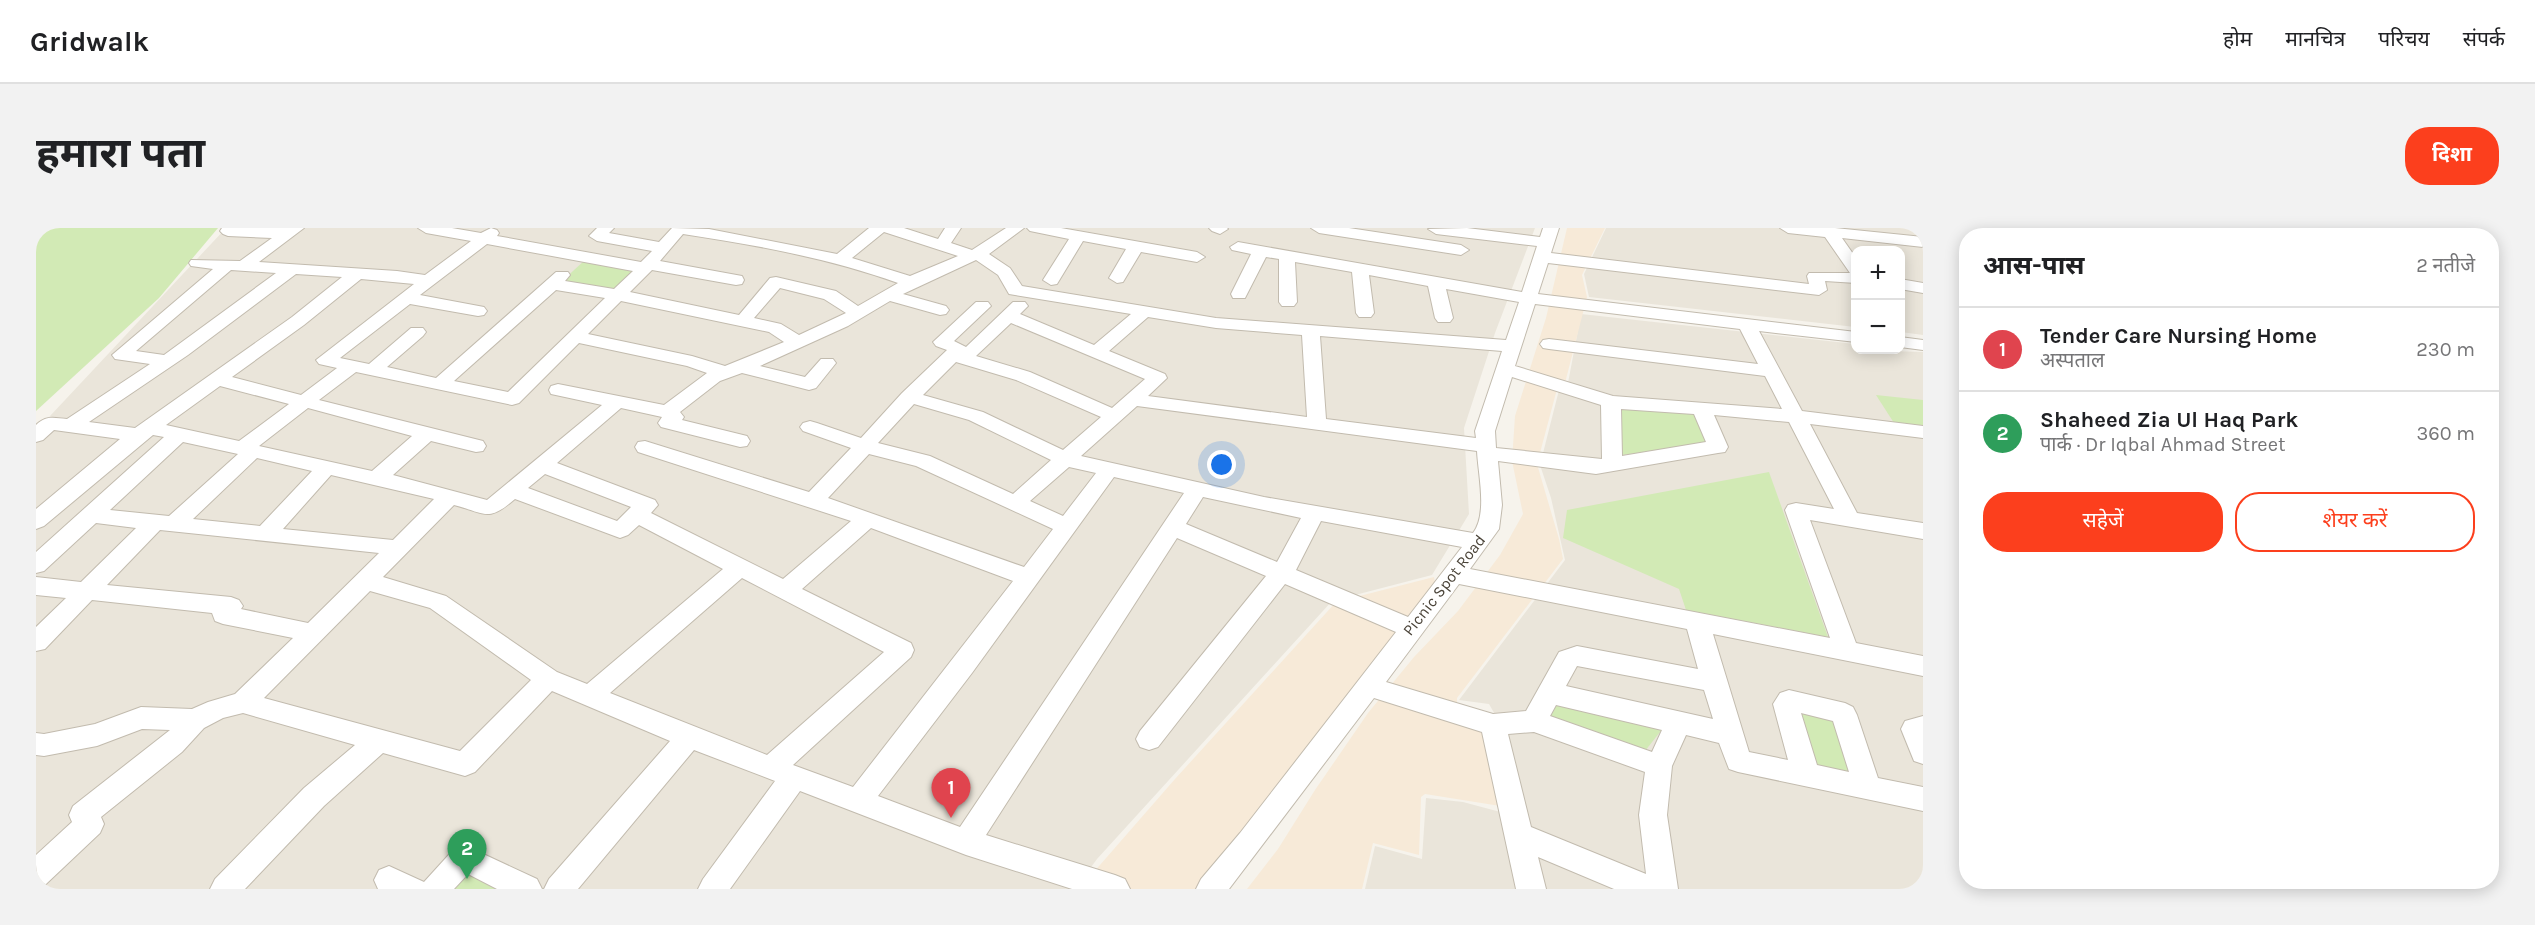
<!DOCTYPE html>
<html lang="hi">
<head>
<meta charset="utf-8">
<style>
	:root { --surface:#fff; --page:#f2f2f2; --text:#202124; --muted:#757577; --line:#e0e0e0; --accent:#fc3f1d }
	body { margin:0; font-family:Karla,"Noto Sans Devanagari",sans-serif; background:var(--page); color:var(--text) }
	.controls { position:absolute; right:18px; top:18px; display:grid; overflow:hidden; border-radius:12px; box-shadow:0 3px 15px #0003 }
	.controls button { width:54px; height:54px; display:grid; place-items:center; padding:0; border:0; border-bottom:2px solid var(--line); background:var(--surface); color:var(--text); font:30px sans-serif }
	.you { position:absolute; left:1186px; top:237px; width:21px; height:21px; margin:-15px; border:4px solid #fff; border-radius:50%; background:#1a73e8; box-shadow:0 0 0 9px #1a73e833 }
	.badge { display:grid; place-items:center; width:39px; height:39px; border-radius:50%; background:var(--accent); color:#fff; font-size:20px; font-weight:700 }
	.pin { position:absolute; translate:-50% -50px; filter:drop-shadow(0 2px 3px #0008) }
	.pin::after { content:''; position:absolute; top:32px; width:21px; height:18px; background:inherit; clip-path:polygon(0 0,100% 0,50% 100%) }
	.list { margin:0; padding:0; list-style:none }
	h2 { display:flex; justify-content:space-between; align-items:center; height:78px; margin:0; padding:0 24px; font-size:26px }
	h2 small { font-size:20px; font-weight:400; color:var(--muted) }
	.list li { display:grid; grid-template-columns:39px 1fr auto; gap:18px; align-items:center; box-sizing:border-box; height:84px; padding:0 24px; border-top:2px solid var(--line) }
	.list b { display:block; font-size:22px; white-space:nowrap }
	.list p { margin:0; font-size:20px; white-space:nowrap; color:var(--muted) }
	.list em { font-size:20px; font-style:normal; color:var(--muted) }
	.actions { display:flex; gap:12px; padding:18px 24px }
	.actions a { flex:1; padding:14px 0; border:2px solid var(--accent); border-radius:24px; text-align:center; font-size:21px; color:var(--accent) }
	.actions .main { background:var(--accent); color:#fff }
	.map { position:relative; flex:none; width:1887px; height:661px; overflow:hidden; border-radius:24px }
	header { display:flex; align-items:center; gap:36px; box-sizing:border-box; height:84px; padding:0 30px; background:var(--surface); border-bottom:2px solid var(--line) }
	header strong { font-size:28px }
	nav { display:flex; gap:33px; margin-inline-start:auto; font-size:21px }
	.intro { display:flex; align-items:center; justify-content:space-between; box-sizing:border-box; height:144px; padding:0 36px }
	h1 { margin:0; font-size:42px }
	.button { padding:15px 27px; border-radius:24px; background:var(--accent); color:#fff; font-size:21px; font-weight:700 }
	main { display:flex; gap:36px; padding:0 36px }
	aside { flex:1; background:var(--surface); border-radius:24px; box-shadow:0 3px 15px #0003 }
	.map>svg:first-child { display:block }
	.residential { fill:#eae5da }
	.commercial { fill:#f7ead8 }
	.green { fill:#d2eab5 }
	.lines { fill:none; stroke-linecap:round; stroke-linejoin:round }
	.minor-casing { stroke:#c2bbae; stroke-width:2 }
	.minor { fill:#fff; fill-rule:evenodd }
	.labels { text-anchor:middle; dominant-baseline:central; stroke-width:5; stroke-linejoin:round; paint-order:stroke }
	.street-label { font-size:16px; fill:#4b4439; stroke:#fff }
</style>
</head>
<body>
<header>
<strong>Gridwalk</strong>
<nav><a>होम</a><a>मानचित्र</a><a>परिचय</a><a>संपर्क</a></nav>
</header>
<div class="intro"><h1>हमारा पता</h1><a class="button">दिशा</a></div>
<main>
<div class="map">
<svg width="1887" height="661" viewBox="0 0 1887 661">
	<rect width="100%" height="100%" fill="#f6f3ec"/>
	<!-- residential -->
	<g class="residential">
		<polygon points="190,0 1499,0 1459,105 1428,200 1433,286 1396,347 1296,373 1061,631 1039,661 0,661 0,203"/>
		<polygon points="1570,0 1887,0 1887,107 1865,104 1864,22 1820,22 1819,99 1553,69 1548,46"/>
		<polygon points="1545,86 1819,116 1820,122 1887,124 1887,661 1507,661 1469,504 1453,476 1423,472 1529,332 1515,270 1504,237 1523,162 1532,155"/>
		<polygon points="1390,570 1427,574 1468,585 1483,661 1329,661 1339,618 1386,631"/>
	</g>
	<!-- commercial -->
	<g class="commercial">
		<polygon points="1531,0 1569,0 1546,47 1551,69 1529,155 1521,161 1501,236 1523,311 1527,331 1421,470 1421,475 1458,492 1483,581 1389,566 1385,569 1383,627 1337,615 1326,661 1211,661 1242,621 1279,562 1332,485 1378,429 1422,383 1464,327 1487,286 1476,233 1479,188 1510,90"/>
		<polygon points="1398,349 1400,359 1169,661 1043,661 1139,551 1300,374"/>
	</g>
	<!-- green -->
	<g class="green">
		<polygon points="0,0 182,0 123,70 0,183"/>
		<polygon points="549,32 601,41 579,63 525,54"/>
		<polygon points="1840,167 1887,172 1887,199 1858,195"/>
		<polygon points="1585,180 1658,184 1672,215 1586,227"/>
		<polygon points="1733,244 1792,409 1650,382 1643,361 1527,310 1531,282"/>
		<polygon points="1520,471 1628,499 1605,528 1510,492"/>
		<polygon points="1758,480 1796,488 1817,549 1777,540"/>
		<polygon points="425,642 467,661 408,661"/>
	</g>
	<g class="lines">
		<!-- minor casing -->
		<g class="minor-casing">
			<g id="minor">
				<path d="M186,0h82l-45,34 138,9 28,4 46,-34 -45,-8 -8,-5h34l29,5 10,-5 6,2 2,3 -2,3 144,26 11,-11 -55,-10 -8,-5 8,-8h17l-5,5 50,9 13,-14 37,1 128,25 32,-26h35l34,11 7,-11h16l-10,15 21,7 34,-22h18l-35,26 21,14 12,18 194,32 290,22 13,-38 -73,-13 7,29 -3,4h-12l-3,-4 -7,-32 -59,-11 5,38 -3,4h-12l-3,-4 -4,-41 -57,-10 2,40 -3,4h-12l-3,-4v-43l-13,-2 -21,41h-12l-2,-4 20,-40 -19,-4 -2,-3 8,-5 284,50 15,-46 -101,-12 -8,-5 39,-1 73,9 3,-9h16l-8,25 258,31 -2,-8 2,-3h41l-25,-36 -37,-4 -8,-5h55l88,9v10l-81,-9 14,20v25l-31,-2 2,9 -8,5 -271,-32 -10,31 318,38v10l-97,-11 43,80 121,15v12l-113,-14 47,89 66,10v16l-113,-19 46,123 67,13v20l-210,-42 36,118 39,8 -15,-56 7,-11 9,-3 56,13 8,4 4,8 21,63 45,9v24l-185,-39 -9,-3 -10,-26 -33,-8 -14,31 -5,49 11,74h-64l-76,-32 8,32h-30l-34,-157 -108,-34 -145,191h-33l5,-10 39,-46 156,-201 -111,-48 -127,163 -9,3 -9,-3 -4,-8 4,-8 126,-155 -89,-38 -191,297 129,40 10,4 5,10h-58l-106,-34 -166,-64 -70,98h-32l5,-10 72,-98 -81,-31 -116,139h-34l5,-10 121,-138 -118,-50 -77,81 -10,4 -82,-23 -59,53 -79,83h-35l5,-10 89,-91 51,-43 -112,-32 -20,5 -19,10 -22,24 -81,65 3,7 -4,9 -54,51 -10,4v-33l36,-33 -3,-7 4,-9 97,-76 -28,-1 -45,17 -53,10 -8,-1v-22l8,1 51,-10 46,-17 51,2 16,-7 27,-8 58,-56 -70,-14 -8,-3 -3,-8 -120,-13 -47,49 -9,2v-24l30,-29 -30,-3v-18l45,5 55,-54 -40,-5 -52,48 -8,2v-21l128,-115 -11,-2 -109,91 -8,3v-20l84,-70 -66,-9 -11,10 -7,2v-17c10,-10 18,-7 31,-6l83,-55 -35,-5 -3,-4 101,-86 -22,-3 -2,-3 2,-3 49,1 32,-23 -44,-2 -5,-2 -3,-3zM848,4l74,24 -48,20 -58,-18zM647,6c73,11 145,24 215,49l-40,23 -22,-15 -60,-14 -6,1 -31,37 -109,-23 22,-22 84,15 6,-1 2,-4 -2,-4 -82,-15zM451,16l146,27 -19,18 -49,-8 5,-6 -2,-3h-12l-120,106 -49,-11 36,-31 3,-4 -3,-4h-12l-42,36 -29,-6 70,-54 68,12 6,-1 3,-4 -3,-4 -64,-12zM940,32l22,15 11,19 122,20 -37,31 -74,-31 8,-8 -3,-4h-12l-47,45 -12,-6 37,-35 -3,-4h-12l-43,40 3,4 11,4 -45,43 -41,45 -44,-15 -7,-2 -7,2 -3,4 3,4 48,17 -42,44 -164,-51 -7,1 -3,5 3,5 213,69 -68,58 -132,-66 7,-8 -3,-5 -98,-37 64,-55 41,9 -4,6 3,4 79,20 7,-1 3,-5 -3,-5 -65,-16 2,-3 -4,-5 40,-31 22,-8 67,17 7,-2 20,-25 -3,-4h-12l-16,18 -45,-11 88,-40 42,-25 50,14 6,-1 3,-4 -3,-4 -43,-12zM195,42l45,3 -112,82 -28,-4zM260,46l46,3 -50,40 -157,111 -46,-6 99,-67zM325,51l53,5 -98,76 3,4 18,4 -36,27 -69,-18 72,-52zM744,60l44,11 22,14 -47,22 -18,-11 -27,-6zM520,62l49,8 -97,94 -54,-11zM585,73l148,31 15,10 -59,24 -33,-10 -104,-22zM1499,76l205,25 18,35 -209,-25 -6,1 -3,4 3,4 6,1 216,27 17,33 -169,-13 -98,-30zM1112,89l68,11 86,7 5,82 -159,-21 19,-18 -2,-4 -56,-23zM975,95l134,56 -33,29 -82,-36 -54,-16zM1284,108l182,15 -27,80 1,7 -150,-19zM543,115l108,23 20,7 -43,32 -106,-21 -7,2 -2,4 2,4 51,11 -115,95 -94,-25 38,-34 45,11 7,-1 3,-5 -3,-5 -164,-41 37,-28 156,33 7,-2zM920,134l60,18 85,37 -38,33 -80,-38 -60,-17zM1476,149l89,28 1,54 -106,-11 -1,-17zM184,158l69,18 -50,37 -73,-16zM878,176l55,16 82,40 -38,34 -83,-38 -52,-13zM1101,178l340,45c1,23 11,63 -4,82l-209,-36 -183,-41zM272,180l104,28 -40,35 -113,-25zM1585,181l73,5 12,28 -84,14zM1678,187l75,7 45,87 -38,-6 -8,2 -3,5 45,128 -360,-69 29,-40 3,-24 -4,-44 98,13 122,-21 7,-1 3,-5zM147,214l55,12 -69,62 -59,-6zM833,226l47,12 137,63 -29,38 -196,-69zM221,230l55,13 -52,55 -67,-7zM1033,239l27,6 -33,43 -33,-15zM509,246l86,33 -14,14 -89,-33zM295,247l103,24 -41,41 -110,-11zM1078,249l70,16 -224,334 -82,-31 94,-123zM1167,269l98,21 -24,44 -91,-38zM479,271l105,39 8,-3 11,-10 84,44 -136,115 -30,-12 -111,-76 -63,-19 71,-72c33,9 34,17 61,-6zM1285,293l141,26 -54,70 -112,-47zM835,300l142,53 -160,206 -60,-22 118,-108 3,-7 -3,-7 -109,-54zM124,302l219,23 -71,70 -67,-14 2,-3 -4,-6 -8,-3 -124,-12zM706,350l142,74 -117,103 -157,-62zM1423,356l228,45 11,40 -121,-23 -18,6 -33,59 -33,3 -107,-32zM334,363l60,17 101,72 -71,71 -196,-53zM1541,438l127,24 9,29 -147,-33zM1520,477l106,25 -10,22 -102,-36zM1765,485l32,8 16,51 -32,-7zM1498,504l111,40 -6,43 7,59 -115,-47 -23,-93z"/>
				<polygon points="991,0 1025,0 1161,24 1169,29 1161,34 1105,24 1087,54 1081,55 1073,50 1090,21 1047,13 1021,56 1015,57 1007,52 1033,11 994,3"/>
				<polygon points="1173,0 1191,0 1192,1 1184,6 1176,3"/>
				<polygon points="1275,0 1313,0 1425,17 1433,22 1425,27 1283,5"/>
				<polygon points="1864,51 1887,55 1887,65 1864,61"/>
				<polygon points="1864,109 1887,112 1887,122 1864,119"/>
				<polygon points="1887,488 1887,536 1878,533 1865,501 1869,493"/>
				<polygon points="428,617 501,651 506,661 461,661 432,646 418,661 342,661 338,652 343,642 353,638 388,654 418,621"/>
			</g>
		</g>
		<!-- minor -->
		<use href="#minor" class="minor"/>
	</g>
	<g class="labels">
		<!-- street labels -->
		<g class="street-label">
			<text transform="translate(1408 357) rotate(-52)">Picnic Spot Road</text>
		</g>
	</g>
</svg>
<div class="controls">
<button>+</button>
<button>−</button>
</div>
<div class="you"></div>
<div class="pin badge" style="left:915px;top:590px;background:#e0444e">1</div>
<div class="pin badge" style="left:431px;top:651px;background:#2e9e5b">2</div>
</div>
<aside>
<h2>आस-पास<small>2 नतीजे</small></h2>
<ul class="list">
<li><span class="badge" style="background:#e0444e">1</span><div><b>Tender Care Nursing Home</b><p>अस्पताल</p></div><em>230 m</em></li>
<li><span class="badge" style="background:#2e9e5b">2</span><div><b>Shaheed Zia Ul Haq Park</b><p>पार्क · Dr Iqbal Ahmad Street</p></div><em>360 m</em></li>
</ul>
<div class="actions"><a class="main">सहेजें</a><a>शेयर करें</a></div>
</aside>
</main>
</body>
</html>
